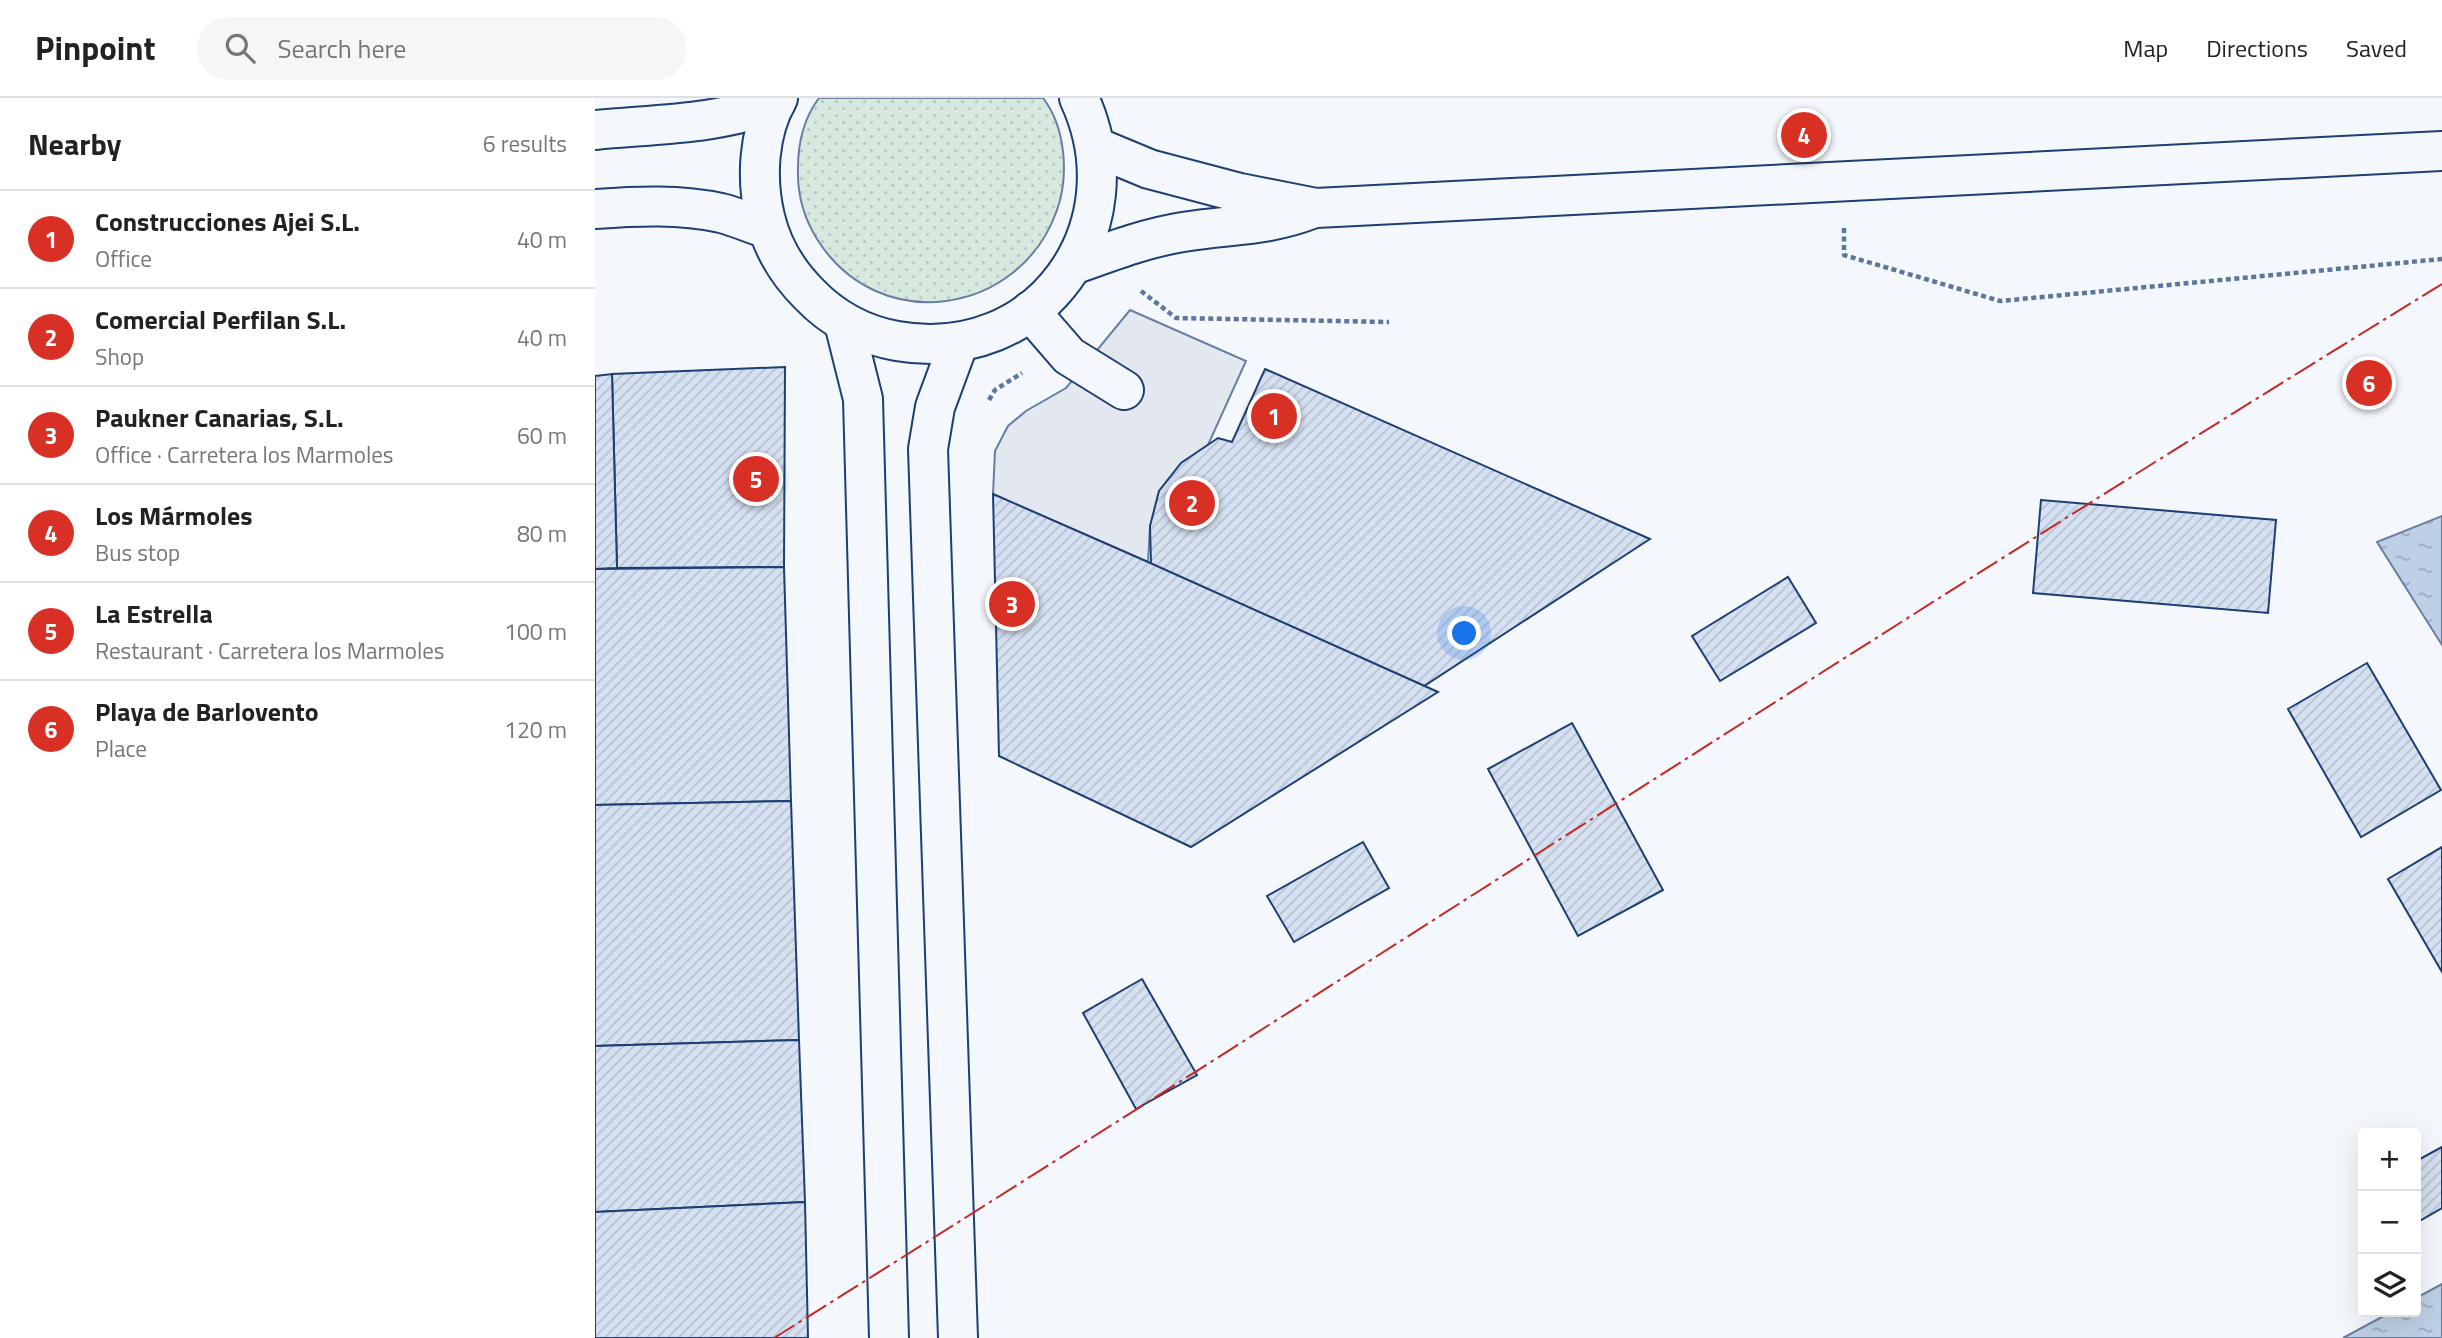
<!DOCTYPE html>
<html lang="en">
<head>
<meta charset="utf-8">
<style>
	:root { --surface:#fff; --page:#f6f6f6; --text:#222; --muted:#767676; --line:#e0e0e0; --accent:#d93025 }
	body { margin:0; font-family:"Titillium Web",sans-serif; background:var(--page); color:var(--text) }
	.controls { position:absolute; right:21px; bottom:21px; display:grid; overflow:hidden; border-radius:7px; box-shadow:0 7px 28px #0002 }
	.controls button { width:63px; height:63px; display:grid; place-items:center; padding:0; border:0; border-bottom:2px solid var(--line); background:var(--surface); color:var(--text); font:35px sans-serif }
	.you { position:absolute; left:870px; top:536px; width:24px; height:24px; margin:-18px; border:5px solid #fff; border-radius:50%; background:#1a73e8; box-shadow:0 0 0 10px #1a73e833 }
	.badge { display:grid; place-items:center; width:46px; height:46px; border-radius:50%; background:var(--accent); color:#fff; font-size:23px; font-weight:700 }
	.pin { position:absolute; translate:-50% -50%; border:4px solid #fff; box-shadow:0 2px 7px #0006 }
	.list { margin:0; padding:0; list-style:none }
	h2 { display:flex; justify-content:space-between; align-items:center; height:91px; margin:0; padding:0 28px; font-size:30px }
	h2 small { font-size:23px; font-weight:400; color:var(--muted) }
	.list li { display:grid; grid-template-columns:46px 1fr auto; gap:21px; align-items:center; box-sizing:border-box; height:98px; padding:0 28px; border-top:2px solid var(--line) }
	.list b { display:block; font-size:26px; white-space:nowrap }
	.list p { margin:0; font-size:23px; white-space:nowrap; color:var(--muted) }
	.list em { font-size:23px; font-style:normal; color:var(--muted) }
	.icon { flex:none; width:38px; height:38px; fill:none; stroke:currentColor; stroke-width:2; stroke-linecap:round; stroke-linejoin:round }
	.map { position:relative; flex:none; width:1847px; height:1240px; overflow:hidden }
	header { display:flex; align-items:center; gap:42px; box-sizing:border-box; height:98px; padding:0 35px; background:var(--surface); border-bottom:2px solid var(--line) }
	header strong { font-size:33px }
	nav { display:flex; gap:38px; margin-inline-start:auto; font-size:24px }
	.search { width:490px; height:63px; background:var(--page); display:flex; align-items:center; gap:18px; box-sizing:border-box; padding:0 24px; border-radius:38px; color:var(--muted); font-size:26px }
	main { display:flex }
	aside { flex:1; background:var(--surface) }
	.map>svg:first-child { display:block }
	.grass { fill:url(#grass-dots); stroke:#687fa3; stroke-width:2 }
	.parking { fill:#e3e8f0; stroke:#687fa3; stroke-width:2 }
	.water { fill:url(#water-ripples); stroke:#687fa3; stroke-width:2 }
	.building { fill:url(#building-hatch); stroke:#1d3f73; stroke-width:2 }
	.lines { fill:none; stroke-linecap:round; stroke-linejoin:round }
	.minor-casing { stroke:#1d3f73; stroke-width:42 }
	.major-casing { stroke:#1d3f73; stroke-width:42 }
	.highway-casing { stroke:#1d3f73; stroke-width:42 }
	.path { stroke:#5e769c; stroke-width:4.5; stroke-dasharray:5 3.5; stroke-linecap:butt }
	.minor { stroke:#f4f7fb; stroke-width:38 }
	.major { stroke:#f4f7fb; stroke-width:38 }
	.highway { stroke:#f4f7fb; stroke-width:38 }
	.power { stroke:#c62828; stroke-width:2; stroke-dasharray:24 5 3.5 5; stroke-linecap:butt }
</style>
</head>
<body>
<header>
<strong>Pinpoint</strong>
<div class="search"><svg class="icon" aria-label="search" viewBox="0 0 24 24"><circle cx="10" cy="10" r="6"/><path d="M15 15l6 6"/></svg>Search here</div>
<nav><a>Map</a><a>Directions</a><a>Saved</a></nav>
</header>
<main>
<aside>
<h2>Nearby<small>6 results</small></h2>
<ul class="list">
<li><span class="badge">1</span><div><b>Construcciones Ajei S.L.</b><p>Office</p></div><em>40 m</em></li>
<li><span class="badge">2</span><div><b>Comercial Perfilan S.L.</b><p>Shop</p></div><em>40 m</em></li>
<li><span class="badge">3</span><div><b>Paukner Canarias, S.L.</b><p>Office · Carretera los Marmoles</p></div><em>60 m</em></li>
<li><span class="badge">4</span><div><b>Los Mármoles</b><p>Bus stop</p></div><em>80 m</em></li>
<li><span class="badge">5</span><div><b>La Estrella</b><p>Restaurant · Carretera los Marmoles</p></div><em>100 m</em></li>
<li><span class="badge">6</span><div><b>Playa de Barlovento</b><p>Place</p></div><em>120 m</em></li>
</ul>
</aside>
<div class="map">
<svg width="1847" height="1240" viewBox="0 0 1847 1240">
	<defs>
		<pattern id="grass-dots" width="8" height="8" patternUnits="userSpaceOnUse" patternTransform="scale(1.75)"><rect width="8" height="8" fill="#d7e8df"/><path d="M2 2h.1M6 6h.1" fill="none" stroke="#b8c8c3" stroke-width="1.8" stroke-linecap="round"/></pattern>
		<pattern id="water-ripples" width="26" height="14" patternUnits="userSpaceOnUse" patternTransform="scale(1.75)"><rect width="26" height="14" fill="#bed0e5"/><path d="M2 4q2-2 4 0t4 0M15 11q2-2 4 0t4 0" fill="none" stroke="#9aaabe"/></pattern>
		<pattern id="building-hatch" width="6" height="6" patternUnits="userSpaceOnUse" patternTransform="scale(1.75)"><rect width="6" height="6" fill="#d5e0f0"/><path d="M-1 1l2-2M0 6l6-6M5 7l2-2" fill="none" stroke="#b6c1d1"/></pattern>
	</defs>
	<rect width="100%" height="100%" fill="#f4f7fb"/>
	<!-- grass -->
	<path class="grass" d="M224,0h224c23,30 26,78 14,112 -37,106 -179,127 -240,29 -13,-21 -20,-45 -19,-71 0,-24 6,-50 21,-70z"/>
	<!-- parking -->
	<polygon class="parking" points="535,212 651,263 613,347 555,428 553,464 398,396 400,353 413,328 431,313 471,290"/>
	<!-- water -->
	<g class="water">
		<polygon points="1847,418 1847,547 1782,444"/>
		<polygon points="1847,1186 1847,1240 1748,1240 1796,1214 1821,1214 1821,1200"/>
	</g>
	<!-- building -->
	<g class="building">
		<polygon points="190,269 189,469 22,470 17,276"/>
		<polygon points="670,271 1055,441 829,588 556,466 555,428 564,393 586,365 623,340 637,344"/>
		<polygon points="17,276 22,470 0,471 0,278"/>
		<polygon points="398,396 553,464 843,594 596,749 404,658"/>
		<polygon points="1446,402 1681,422 1673,515 1438,495"/>
		<polygon points="189,469 196,703 0,707 0,471"/>
		<polygon points="1193,479 1221,525 1125,583 1097,538"/>
		<polygon points="1772,565 1846,692 1766,739 1693,611"/>
		<polygon points="977,625 1068,792 983,838 893,671"/>
		<polygon points="196,703 204,942 0,948 0,707"/>
		<polygon points="768,744 794,790 699,844 672,798"/>
		<polygon points="1847,749 1847,874 1793,781"/>
		<polygon points="547,881 602,977 541,1011 488,915"/>
		<polygon points="204,942 210,1104 0,1114 0,948"/>
		<polygon points="1847,1049 1847,1110 1821,1125 1821,1063"/>
		<polygon points="210,1104 213,1240 0,1240 0,1114"/>
	</g>
	<g class="lines">
		<!-- minor casing -->
		<g class="minor-casing">
			<g id="minor">
				<polyline points="435,213 474,258 529,292"/>
				<polyline points="249,225 268,301 294,1240"/>
				<polyline points="363,1240 333,351 340,309 364,244"/>
			</g>
		</g>
		<!-- major casing -->
		<g class="major-casing">
			<g id="major">
				<path d="M183,0c-20,35 -22,81 -13,119 7,30 23,56 44,77 24,25 54,41 88,47 143,25 242,-114 182,-243"/>
				<polyline points="501,49 554,71 645,95 721,110 1847,53"/>
				<path d="M478,167c36,-13 72,-27 110,-33 48,-8 82,-5 129,-23"/>
			</g>
		</g>
		<!-- highway casing -->
		<g class="highway-casing">
			<g id="highway">
				<path d="M0,32c61,-6 123,-5 181,-28"/>
				<path d="M0,111c42,-3 85,-5 126,4 16,4 31,11 47,16"/>
			</g>
		</g>
		<!-- path -->
		<g class="path">
			<polyline points="1249,130 1249,157 1405,203 1847,161"/>
			<polyline points="546,193 581,220 794,224"/>
			<polyline points="394,302 400,292 427,275"/>
		</g>
		<!-- minor -->
		<use href="#minor" class="minor"/>
		<!-- major -->
		<use href="#major" class="major"/>
		<!-- highway -->
		<use href="#highway" class="highway"/>
		<!-- power -->
		<path class="power" d="M179,1240c558,-349 1108,-710 1668,-1054"/>
	</g>
</svg>
<div class="controls">
<button>+</button>
<button>−</button>
<button><svg class="icon" aria-label="layers" viewBox="0 0 24 24"><path d="M12 4l9 5-9 5-9-5zM3 14l9 5 9-5"/></svg></button>
</div>
<div class="you"></div>
<div class="pin badge" style="left:679px;top:318px">1</div>
<div class="pin badge" style="left:597px;top:405px">2</div>
<div class="pin badge" style="left:417px;top:506px">3</div>
<div class="pin badge" style="left:1209px;top:37px">4</div>
<div class="pin badge" style="left:161px;top:381px">5</div>
<div class="pin badge" style="left:1774px;top:285px">6</div>
</div>
</main>
</body>
</html>
